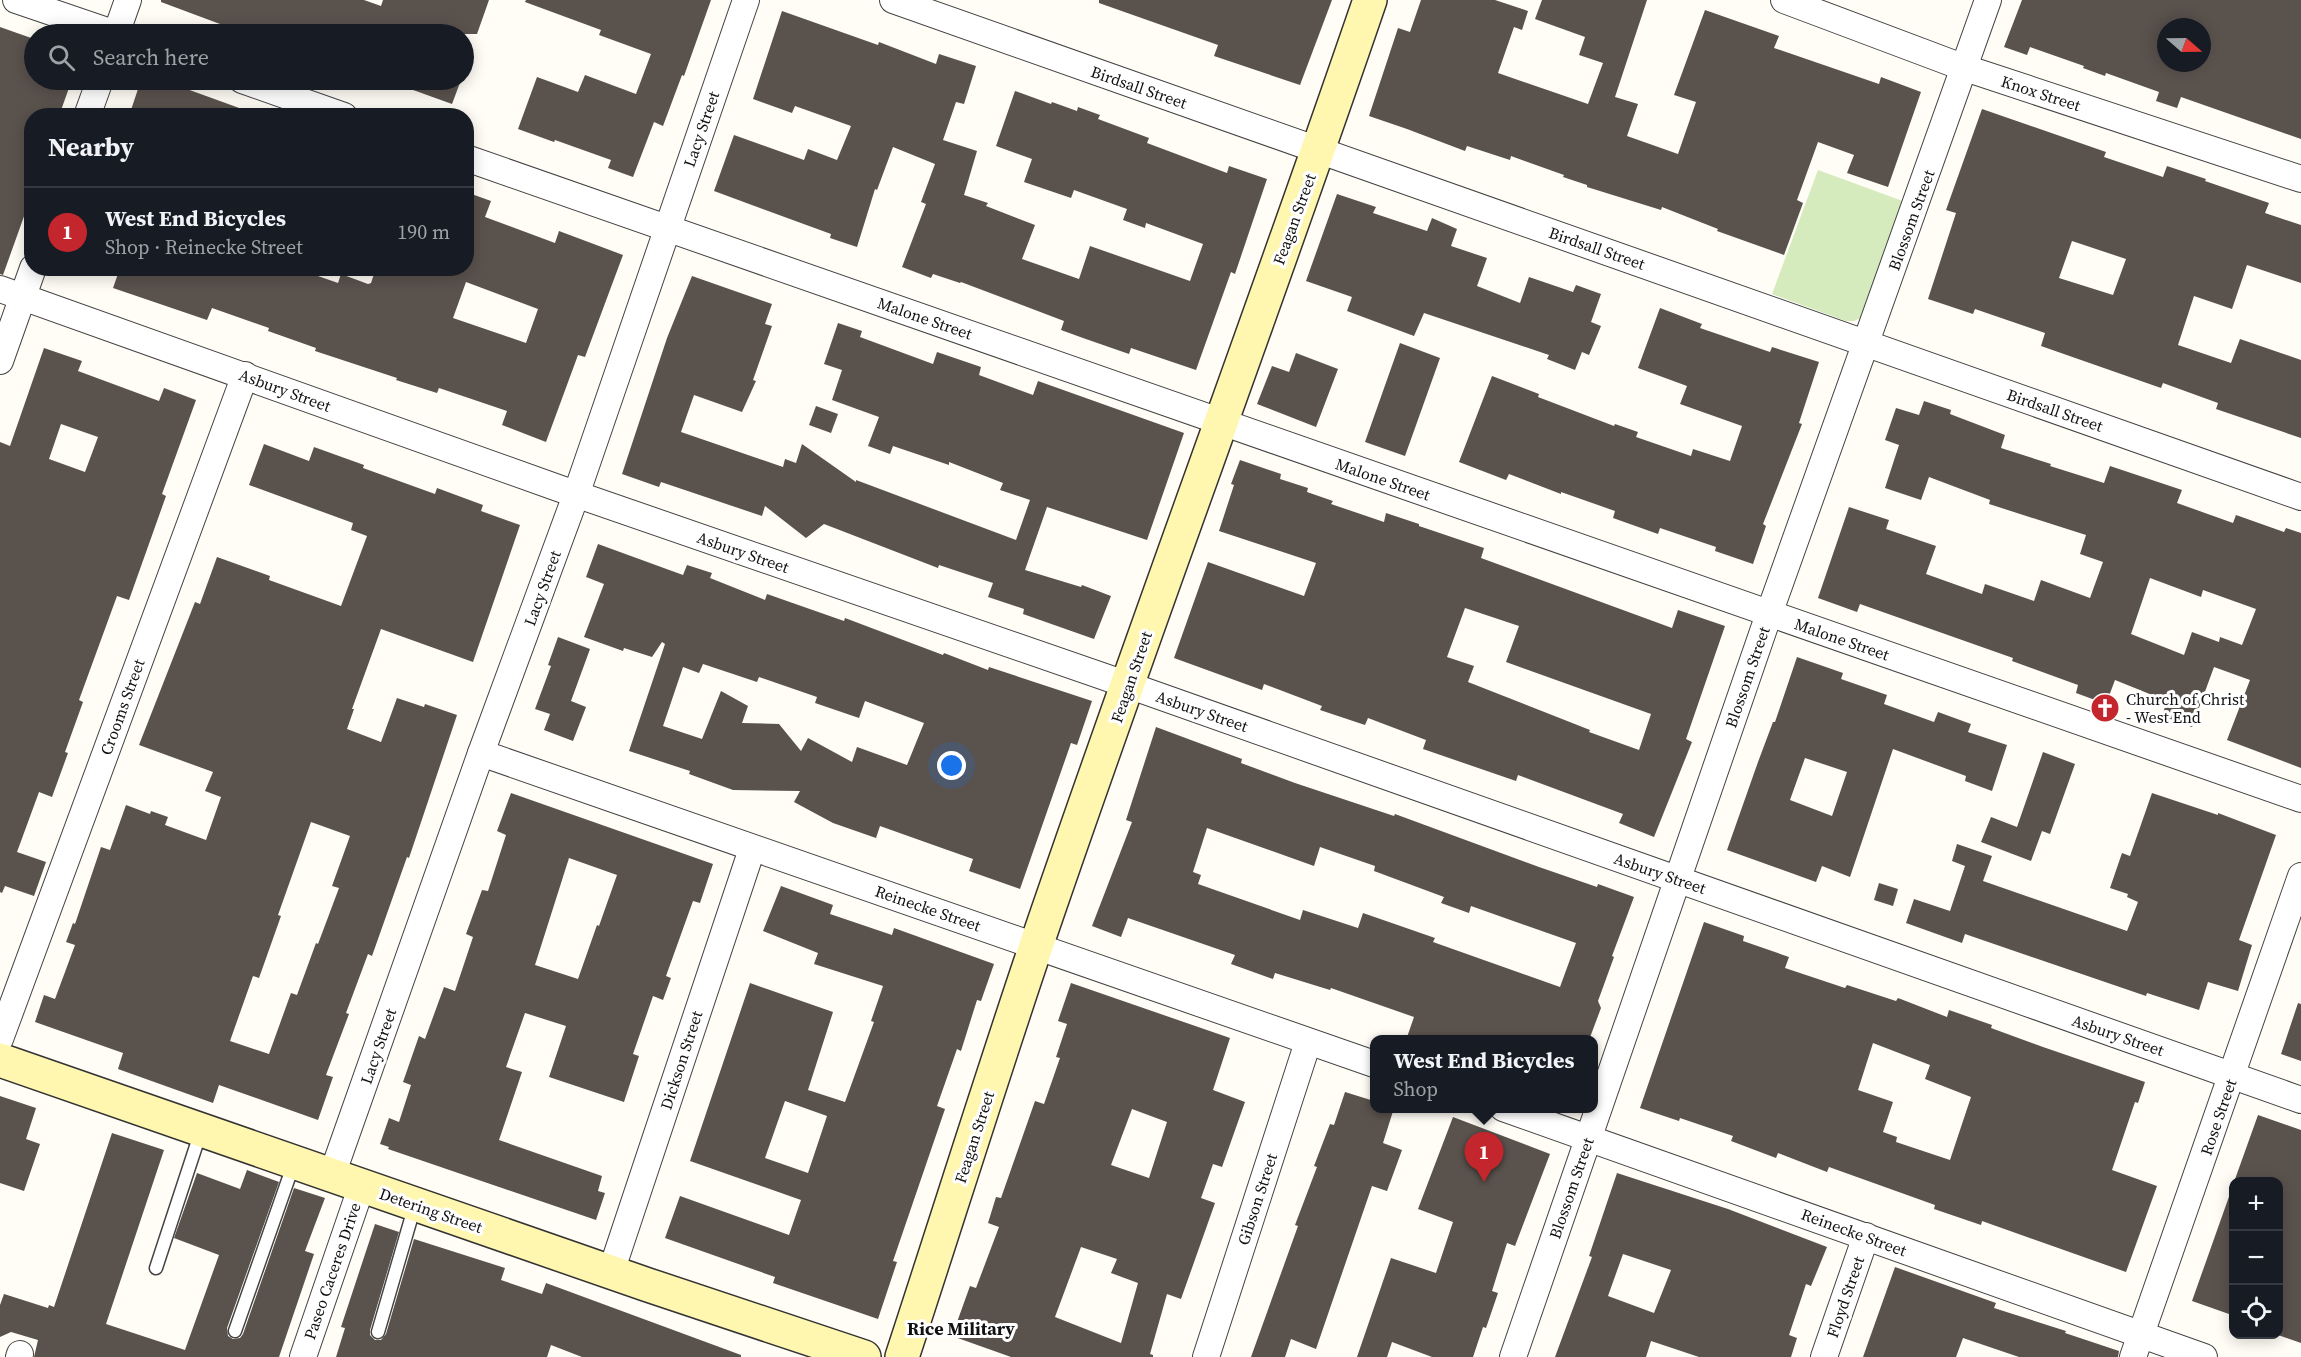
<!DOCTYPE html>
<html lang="en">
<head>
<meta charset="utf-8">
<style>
	:root { --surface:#171b24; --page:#20242c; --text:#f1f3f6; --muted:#9ea1a6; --line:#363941; --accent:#c4262e }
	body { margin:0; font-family:"Source Serif 4",serif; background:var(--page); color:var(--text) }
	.controls { position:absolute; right:18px; bottom:18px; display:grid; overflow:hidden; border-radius:12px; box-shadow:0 3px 15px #0003 }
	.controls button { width:54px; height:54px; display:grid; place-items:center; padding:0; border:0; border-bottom:2px solid var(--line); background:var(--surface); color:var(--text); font:30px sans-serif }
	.compass { position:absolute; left:2157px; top:18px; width:54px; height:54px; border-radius:50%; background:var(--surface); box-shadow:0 3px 15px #0003; rotate:110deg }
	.you { position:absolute; left:952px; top:766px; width:21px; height:21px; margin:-15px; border:4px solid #fff; border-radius:50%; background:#1a73e8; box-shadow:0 0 0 9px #1a73e833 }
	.badge { display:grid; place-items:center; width:39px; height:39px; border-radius:50%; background:var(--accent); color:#fff; font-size:20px; font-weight:700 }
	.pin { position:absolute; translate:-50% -50px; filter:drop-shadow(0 2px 3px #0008) }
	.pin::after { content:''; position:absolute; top:32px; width:21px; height:18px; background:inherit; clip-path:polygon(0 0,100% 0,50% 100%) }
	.popup { position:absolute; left:1370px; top:1035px; width:228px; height:78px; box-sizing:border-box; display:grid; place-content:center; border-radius:12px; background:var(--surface); filter:drop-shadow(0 2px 4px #0005); font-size:20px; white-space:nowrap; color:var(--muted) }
	.popup b { font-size:22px; color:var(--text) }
	.popup::after { content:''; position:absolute; left:50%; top:100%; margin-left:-12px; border:12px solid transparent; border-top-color:var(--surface) }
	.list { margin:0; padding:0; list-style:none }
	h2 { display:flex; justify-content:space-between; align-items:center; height:78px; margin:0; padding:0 24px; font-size:26px }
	h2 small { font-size:20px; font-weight:400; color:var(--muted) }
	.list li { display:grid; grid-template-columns:39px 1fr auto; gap:18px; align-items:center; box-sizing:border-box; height:90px; padding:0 24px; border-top:2px solid var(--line) }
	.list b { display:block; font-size:22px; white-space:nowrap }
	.list p { margin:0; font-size:20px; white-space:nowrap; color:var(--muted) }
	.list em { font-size:20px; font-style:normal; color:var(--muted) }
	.icon { flex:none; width:33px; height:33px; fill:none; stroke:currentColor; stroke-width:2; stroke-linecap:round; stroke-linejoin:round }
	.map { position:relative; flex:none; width:2301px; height:1357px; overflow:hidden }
	.search { position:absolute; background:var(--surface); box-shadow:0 3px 15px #0003; left:24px; top:24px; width:450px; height:66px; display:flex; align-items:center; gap:15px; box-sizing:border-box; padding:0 21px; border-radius:33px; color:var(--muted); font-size:22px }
	.panel { position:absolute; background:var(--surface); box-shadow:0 3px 15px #0003; left:24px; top:108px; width:450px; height:168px; border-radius:24px }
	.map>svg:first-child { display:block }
	.green { fill:#d5ebbd }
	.building { fill:#5a524d; fill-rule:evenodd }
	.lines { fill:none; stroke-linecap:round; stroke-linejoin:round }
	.lane-casing { stroke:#444; stroke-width:15 }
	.street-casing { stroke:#444; stroke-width:28 }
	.secondary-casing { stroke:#333; stroke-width:36 }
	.lane { stroke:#fff; stroke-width:12 }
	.street { stroke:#fff; stroke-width:26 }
	.secondary { stroke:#fff6b0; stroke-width:33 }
	.labels { text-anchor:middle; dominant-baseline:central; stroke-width:6; stroke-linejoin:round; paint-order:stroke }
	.street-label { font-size:16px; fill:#111; stroke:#fff }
	.poi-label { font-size:16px; fill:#111; stroke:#fff; text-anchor:start }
	.neighbourhood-label { font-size:18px; font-weight:bold; fill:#111; stroke:#fff }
</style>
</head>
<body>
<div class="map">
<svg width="2301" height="1357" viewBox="0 0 2301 1357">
	<rect width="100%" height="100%" fill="#fffdf5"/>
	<!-- green -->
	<polygon class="green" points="1818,170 1908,203 1865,316 1854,321 1846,321 1772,294"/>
	<!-- building -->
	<g class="building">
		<polygon points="161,0 364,0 381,6 383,0 489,0 477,34 225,34 228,27 161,2"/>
		<polygon points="526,0 711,0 684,76 682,75 663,126 654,122 633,177 608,168 611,160 555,140 554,142 518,129 537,77 578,92 585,75 636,94 651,54 599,35 601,30 525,2"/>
		<polygon points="1099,0 1332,0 1300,85 1214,56 1218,45 1099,3"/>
		<polygon points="1421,0 1495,0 1528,11 1522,30 1514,27 1498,73 1588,104 1603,63 1579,55 1585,37 1535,19 1542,0 1647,0 1615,97 1638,104 1627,136 1678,154 1696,102 1674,95 1705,10 1779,36 1774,48 1879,84 1881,77 1921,92 1888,187 1847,173 1854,155 1818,142 1797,200 1803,203 1784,255 1717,231 1718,229 1662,207 1661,210 1587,187 1587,185 1563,177 1564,175 1511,156 1510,160 1467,146 1465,151 1407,129 1369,116 1398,28 1410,32"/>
		<path d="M2022,0h279v139l-120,-42 -4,11 -21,-7 3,-9 -53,-19 -1,3 -22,-8 1,-2 -54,-19 -3,8 -23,-8zM2166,27h36v36h-36z"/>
		<polygon points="782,11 878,45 879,42 936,64 939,54 976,66 964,104 956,102 943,140 977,151 964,195 988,203 986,206 1035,225 1022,259 1079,279 1090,246 1190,281 1203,244 1146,223 1145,228 1123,220 1127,209 1074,190 1071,198 1024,182 1032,159 996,146 1015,91 1051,104 1052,102 1077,111 1078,107 1100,115 1098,119 1149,138 1147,143 1227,173 1229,166 1267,179 1235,274 1231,272 1196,370 1131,348 1129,354 1083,338 1061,330 1064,321 961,282 960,283 933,274 931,278 902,267 926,204 921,202 935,164 893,147 877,190 875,189 857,247 830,238 831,234 714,191 734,135 804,160 808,149 837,160 851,126 795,106 792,113 753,99"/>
		<polygon points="0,27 34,39 34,80 68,80 66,84 70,85 59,116 32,116 32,194 3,275 0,274"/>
		<polygon points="141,80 162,80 253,113 253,116 129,116"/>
		<polygon points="391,80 461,80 452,104 391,82"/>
		<path d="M1982,109l124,43 -2,5 59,20 4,-11 39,13 -1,2 64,22 -4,10 36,12v58l-54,-18 -15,44 -38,-13 -16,49 53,18 9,-24 61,21v78l-85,-29 2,-6 -55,-20 -2,5 -120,-42 4,-13 -70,-24 -2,5 -45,-15 28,-86 -10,-3zM2072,241l54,18 -13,36 -54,-17z"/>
		<path d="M466,192l25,9 -6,16 70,26 4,-12 64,24 -38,102 -7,-2 -32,87 -44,-17 5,-14 -68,-23 -2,5 -41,-13 1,-2 -82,-27 1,-3 -48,-17 1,-3 -57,-20 -5,12 -94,-32 7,-20h175l43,15 3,-9 27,10 3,-1 5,-15h90zM466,282l72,27 -12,34 -73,-25z"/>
		<polygon points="1337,194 1376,207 1373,213 1427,231 1432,218 1457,229 1451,246 1487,258 1477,286 1520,303 1529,277 1573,292 1576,285 1601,294 1591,322 1601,326 1589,355 1582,352 1575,370 1547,359 1549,355 1424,313 1414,336 1347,311 1352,297 1306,281"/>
		<polygon points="692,276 772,304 765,324 772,326 753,380 756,381 742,412 694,395 681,432 783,467 785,459 796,463 802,444 856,482 856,480 1016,540 1030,500 1000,490 1003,483 949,462 949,465 893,446 890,454 868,446 879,417 832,400 842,370 824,364 838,323 862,331 860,337 933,364 937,352 981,367 979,375 1033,395 1038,381 1184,433 1147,540 1047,507 1025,570 1081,587 1082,585 1111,596 1094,639 1023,614 1024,609 988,597 993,583 939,565 938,568 824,524 806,538 765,506 762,516 661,482 659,487 622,474 667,338"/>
		<polygon points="1660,308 1702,324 1700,328 1770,352 1772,347 1819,362 1799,423 1802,424 1763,524 1766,526 1753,564 1715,551 1716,547 1660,528 1658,534 1613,518 1615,511 1561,492 1561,494 1509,474 1506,480 1459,462 1492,376 1539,394 1538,397 1614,426 1615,424 1638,432 1636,437 1691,456 1693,449 1730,461 1742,426 1680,404 1687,386 1638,368"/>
		<polygon points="1400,343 1440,358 1405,456 1365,442"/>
		<path d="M44,348l38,13 -4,10 81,30 5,-13 32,12 -34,94 4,2 -37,104 -12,-4 -38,104 4,2 -18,50 3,1 -16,44 -13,-5 -22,60 29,10 -12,34 -29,-10 -3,7 -2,-1v-450l10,4zM61,424l37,13 -13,35 -36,-13z"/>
		<polygon points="1296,353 1338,369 1316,427 1257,404 1272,366 1289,372"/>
		<path d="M1924,401l27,9 -1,4 55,21 -4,13 50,16 -1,2 54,17 6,-17 72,24 -5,13 56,20 3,-8 48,17 2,-4 15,5v235l-74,-28 23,-60 -36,-13 -22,60 -30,-11 5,-15 -52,-21 -9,24 -30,-11 2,-8 -66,-24 1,-3 -153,-54 -3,8 -39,-14 31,-91 40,13 -3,9 50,17 -10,28 56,20 3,-10 49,17 7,-21 49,18 13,-36 -23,-8 6,-19 -97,-31 1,-4 -61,-23 -8,23 -36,-12 14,-43 -14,-5 11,-32 23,7zM2150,578l51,19 2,-7 53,19 -14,36 -22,-8 -1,5 -27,-10 -8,23 -53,-21z"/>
		<polygon points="816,406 838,414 831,433 809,425"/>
		<path d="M264,444l45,17 5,-14 50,18 -1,3 72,26 2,-6 46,17 -2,6 39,14 -47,137 -92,-33 -29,80h2l-7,20 34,13 16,-44 27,9 1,-3 32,11 -48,143 -2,-1 -35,99 -4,-2 -22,59 3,1 -23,61 7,2 -15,43 -99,-35 -6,18 -95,-34 5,-16 -88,-31 9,-27 11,4 20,-54 -9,-3 7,-19 2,1 26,-77 9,3 16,-45 24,9 1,-3 17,6 -3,8 41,15 15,-43 -16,-6 8,-19 -74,-27 56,-143 5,2 17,-47 53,19 -1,4 72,26 26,-70 -16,-6 2,-7 -104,-38zM311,822l39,14 -18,50 7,2 -21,56 -2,-1 -19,52 -6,-2 -22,61 -39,-13 23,-65 6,2 22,-62 -3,-1z"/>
		<path d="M1240,460l41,14 -1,5 28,9 -1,4 26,9 -2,3 53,18 2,-9 33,11v2l65,22 -3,10 191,70 6,-18 47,16 -39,113 6,3 -38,95 -35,-14 4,-9 -105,-39 -2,6 -93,-32 3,-9 -58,-22 -3,7 -45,-15 2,-4 -58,-22 -2,6 -88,-32 34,-96 96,34 12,-33 -97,-32 15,-46 -3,-1zM1465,608l54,18 -13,36 145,52 -12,36 -50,-18 1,-2 -122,-48 6,-16 -27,-9z"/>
		<path d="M598,544l85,31 4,-10 25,8 -2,5 55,22 2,-6 77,27 1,-3 98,37 1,-2 44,17 1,-3 103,34 -15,44 -6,-2 -51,146 -51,-18 4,-12 -34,-12 -59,-21 -4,12 -43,-15 -39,-21 6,-11 -67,-1 -44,-16 1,-3 -61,-20 36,-107 -3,-2 -10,15 -28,-9 -1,3 -39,-14 20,-53 -18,-7zM703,664l54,18 2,-5 58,20 -2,6 44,15 6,-17 59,22 -17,42 -50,-18 -5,15 -44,-24 -7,13 -22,-27 -37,-1 6,-17 -27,-15 -19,48 -39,-13 20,-59 16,6z"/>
		<polygon points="558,637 590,649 571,701 586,707 573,741 544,730 550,714 535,709 551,666 548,665"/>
		<path d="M1797,657l46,16 -2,6 46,16 -3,9 50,18 4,-10 33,12 -3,8 39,13 -15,46 -27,-10 1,-5 -73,-27 -43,128 -28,-11 -6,16 -89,-32 31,-88 15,-40h2zM1805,758l42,14 -15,44 -42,-16z"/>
		<path d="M1156,727l86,32 -1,4 54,20 99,33 1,-2 144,53 58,20 1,-3 36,13 -22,59 2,1 -16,44 3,7 -12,32h-183l8,-23 -83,-29 -1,2 -55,-17 -2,6 -42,-15 4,-9 -107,-37 -7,19 -29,-11 40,-104 -6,-2zM1207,828l107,38 6,-19 55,19 -1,5 70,26 -3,6 28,10 2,-7 105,37 -16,44 -127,-45 2,-4 -72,-25 -5,15 -55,-18 -3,10 -102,-36 3,-9 -8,-3z"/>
		<polygon points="2043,752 2075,764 2050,834 2042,831 2031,861 1981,842 1991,817 2017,827"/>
		<path d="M511,793l202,71 -13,39 -7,-2 -27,75 5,2 -8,22 -10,-4 -20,58 6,2 -15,46 -75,-25 17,-51 -41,-13 -19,54 16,5 -23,68 103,36 -4,15 7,2 -9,27 -208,-71 1,-2 -9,-3 9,-26 10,4 12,-37 -8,-3 16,-46 6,3 19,-52 11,4 18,-54 -7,-3 16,-44 6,1 18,-56 -9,-4zM569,858l48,17 -18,51 -2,-1 -19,54 -43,-14z"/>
		<polygon points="2152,793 2218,815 2218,813 2276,835 2239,940 2252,945 2238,991 2208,982 2199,1010 2147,993 2146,996 1965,934 1962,943 1906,923 1914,899 1950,911 1965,866 1952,861 1957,844 1992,856 1983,881 2127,931 2138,902 2127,897 2128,894 2110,888 2122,853 2130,856"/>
		<polygon points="1879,883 1898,889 1893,906 1874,900"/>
		<path d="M781,886l52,19 -3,9 62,21 2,-7 100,36 -13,37 -4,-1 -16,51 -4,-2 -20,57 8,3 -52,152 4,1 -19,57 -105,-36 2,-6 -110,-39 15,-42 109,39 12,-35 -111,-39 60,-178 83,29 -25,78 37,12 29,-80 -3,-1 12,-35 -69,-22 4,-11 -55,-22zM785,1101l42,15 -19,57 -43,-15z"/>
		<path d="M1704,922l40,14 -1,5 46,16 -4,11 60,20 2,-3 49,16 2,-3 49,19 2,-7 43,15 -1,3 52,19 102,35 -7,21 -3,-1 -23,68 45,16 -31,86 -144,-51 -1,4 -47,-16 1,-4 -106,-38 -2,5 -49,-19 -2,5 -45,-17 2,-5 -53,-18 -1,3 -39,-13zM1873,1043l57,22 -5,14 46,18 -21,63 -54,-18 1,-5 -14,-5 10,-30 -35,-12z"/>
		<path d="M1071,983l159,55 -17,52 32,12 -23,65 -9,-3 -12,34 14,5 -34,96 -14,-5 -17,60 3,1v2h-142l-59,-21 18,-50 6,2 23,-61 -11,-4 8,-26 5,1 34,-97 9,3 16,-46 -4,-1 11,-33 -9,-3zM1132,1109l35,13 -18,56 -38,-13zM1081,1247l36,12 -6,14 27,10 -17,60 -66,-26z"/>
		<polygon points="2298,1003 2301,1004 2301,1061 2281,1054"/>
		<polygon points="1345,1092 1374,1101 1374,1108 1394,1108 1383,1143 1402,1150 1387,1191 1372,1186 1316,1349 1291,1339 1285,1357 1251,1357 1298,1226 1295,1225 1317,1167 1314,1166 1330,1124 1334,1125"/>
		<polygon points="0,1096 36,1108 26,1139 40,1144 24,1191 0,1183"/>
		<polygon points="2258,1115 2301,1130 2301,1343 2278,1335 2278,1182 2234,1182"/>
		<polygon points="1453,1117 1550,1154 1515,1246 1507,1243 1492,1291 1498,1293 1486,1328 1483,1327 1473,1357 1432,1357 1392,1342 1387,1357 1357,1357 1391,1258 1436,1273 1453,1222 1418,1209"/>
		<polygon points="112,1133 164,1150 106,1324 185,1350 219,1255 174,1238 197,1173 240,1189 247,1170 279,1182 227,1328 228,1336 233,1339 240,1338 243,1334 294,1188 325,1198 305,1251 314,1254 279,1357 34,1357 38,1340 11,1332 0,1337 0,1305 4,1294 48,1308 49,1305 54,1307"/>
		<path d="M1617,1173l111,36 99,38 -16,39 -5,-2 -17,51 8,3 -6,19h-92l-48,-16 -5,16h-91l37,-100 -3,-1zM1623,1254l48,16 -17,43 -46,-17z"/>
		<polygon points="2231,1191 2234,1192 2234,1300 2229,1314 2192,1301"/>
		<polygon points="375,1224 399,1232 370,1330 370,1335 375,1340 381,1340 386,1334 414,1239 505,1268 501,1280 542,1294 546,1283 741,1355 741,1357 582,1357 551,1345 547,1357 336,1357 345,1328 341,1327"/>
		<polygon points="1895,1267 1996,1303 1994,1308 2066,1331 2065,1333 2119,1351 2118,1357 2019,1357 1963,1338 1956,1357 1863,1357"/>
	</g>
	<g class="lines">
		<!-- lane casing -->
		<g class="lane-casing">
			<g id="lane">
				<polyline points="156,1268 201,1131"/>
				<polyline points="235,1331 294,1163"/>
				<polyline points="378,1332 415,1205"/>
			</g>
		</g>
		<!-- street casing -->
		<g class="street-casing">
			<g id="street">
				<polyline points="16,0 116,34"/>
				<polyline points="893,0 2301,497"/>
				<polyline points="1784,0 1965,68 2301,179"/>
				<polyline points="116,34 128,0"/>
				<polyline points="242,80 344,116"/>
				<polyline points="87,116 100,80"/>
				<polyline points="466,158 2301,799"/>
				<polyline points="0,289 558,488 1128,685 2301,1100"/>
				<polyline points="0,361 33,268"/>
				<polyline points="481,753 1374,1064"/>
				<polyline points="0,1039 245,375"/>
				<polyline points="1503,1108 2204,1357"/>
				<polyline points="332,1175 481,753 576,495 746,0"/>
				<polyline points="611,1272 752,849"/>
				<polyline points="19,1357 20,1354"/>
				<polyline points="303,1357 362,1185"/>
				<polyline points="1206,1357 1308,1042"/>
				<polyline points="1513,1357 1769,614 1988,0"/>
				<polyline points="1824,1357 1866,1236"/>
				<polyline points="2133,1357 2301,876"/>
			</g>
		</g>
		<!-- secondary casing -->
		<g class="secondary-casing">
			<g id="secondary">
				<polyline points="0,1060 648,1285 864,1357"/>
				<path d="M902,1357c45,-137 88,-275 134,-411 108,-317 226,-630 334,-946"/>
			</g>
		</g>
		<!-- lane -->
		<use href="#lane" class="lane"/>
		<!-- street -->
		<use href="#street" class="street"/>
		<!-- secondary -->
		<use href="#secondary" class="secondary"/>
	</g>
	<!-- icons -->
	<defs>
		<g id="church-disc" transform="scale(1.5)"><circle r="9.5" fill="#c4262e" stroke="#fff"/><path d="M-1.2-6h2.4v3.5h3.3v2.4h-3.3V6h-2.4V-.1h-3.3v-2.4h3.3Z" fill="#fff"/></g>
	</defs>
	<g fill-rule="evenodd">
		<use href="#church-disc" x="2105" y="708"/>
	</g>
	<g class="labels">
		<!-- street labels -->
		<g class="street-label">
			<text transform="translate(1139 87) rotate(19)">Birdsall Street</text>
			<text transform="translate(2041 93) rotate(18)">Knox Street</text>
			<text transform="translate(701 129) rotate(-71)">Lacy Street</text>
			<text transform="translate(1294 219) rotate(-70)">Feagan Street</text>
			<text transform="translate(1911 220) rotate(-70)">Blossom Street</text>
			<text transform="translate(1597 248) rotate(19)">Birdsall Street</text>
			<text transform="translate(925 318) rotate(19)">Malone Street</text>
			<text transform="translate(285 390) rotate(20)">Asbury Street</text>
			<text transform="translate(2055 410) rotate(19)">Birdsall Street</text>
			<text transform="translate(1383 479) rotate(19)">Malone Street</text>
			<text transform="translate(743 552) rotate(19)">Asbury Street</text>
			<text transform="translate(542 588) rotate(-70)">Lacy Street</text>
			<text transform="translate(1842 639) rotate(19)">Malone Street</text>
			<text transform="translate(1131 677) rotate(-71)">Feagan Street</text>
			<text transform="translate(1747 677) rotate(-71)">Blossom Street</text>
			<text transform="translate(122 707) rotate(-70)">Crooms Street</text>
			<text transform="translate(1202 711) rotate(19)">Asbury Street</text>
			<text transform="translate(1660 873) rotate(19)">Asbury Street</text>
			<text transform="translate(928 908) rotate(19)">Reinecke Street</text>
			<text transform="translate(2118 1035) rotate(19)">Asbury Street</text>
			<text transform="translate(378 1046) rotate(-71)">Lacy Street</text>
			<text transform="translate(681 1060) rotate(-72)">Dickson Street</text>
			<text transform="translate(2218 1117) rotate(-71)">Rose Street</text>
			<text transform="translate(974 1137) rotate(-72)">Feagan Street</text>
			<text transform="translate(1571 1188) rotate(-71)">Blossom Street</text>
			<text transform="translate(1257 1199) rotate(-72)">Gibson Street</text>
			<text transform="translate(431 1210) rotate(19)">Detering Street</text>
			<text transform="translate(1854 1232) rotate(20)">Reinecke Street</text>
			<text transform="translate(332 1271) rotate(-71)">Paseo Caceres Drive</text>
			<text transform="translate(1845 1297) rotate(-71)">Floyd Street</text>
		</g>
		<!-- poi labels -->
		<g class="poi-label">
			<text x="2126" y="699">Church of Christ<tspan x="2126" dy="18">- West End</tspan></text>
		</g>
		<!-- neighbourhood labels -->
		<g class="neighbourhood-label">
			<text x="961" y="1328">Rice Military</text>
		</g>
	</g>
</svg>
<div class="controls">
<button>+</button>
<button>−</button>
<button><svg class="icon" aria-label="locate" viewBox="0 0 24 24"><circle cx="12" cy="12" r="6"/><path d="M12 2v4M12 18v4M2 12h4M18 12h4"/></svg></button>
</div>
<svg class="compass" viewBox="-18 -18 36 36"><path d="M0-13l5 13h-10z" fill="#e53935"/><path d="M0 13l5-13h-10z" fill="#9ea1a6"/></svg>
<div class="you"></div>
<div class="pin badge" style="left:1484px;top:1182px">1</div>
<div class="popup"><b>West End Bicycles</b>Shop</div>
<div class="search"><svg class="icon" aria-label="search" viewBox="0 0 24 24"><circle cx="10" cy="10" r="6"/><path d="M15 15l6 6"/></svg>Search here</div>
<section class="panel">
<h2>Nearby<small></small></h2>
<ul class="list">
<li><span class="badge">1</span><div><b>West End Bicycles</b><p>Shop · Reinecke Street</p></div><em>190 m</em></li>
</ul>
</section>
</div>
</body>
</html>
